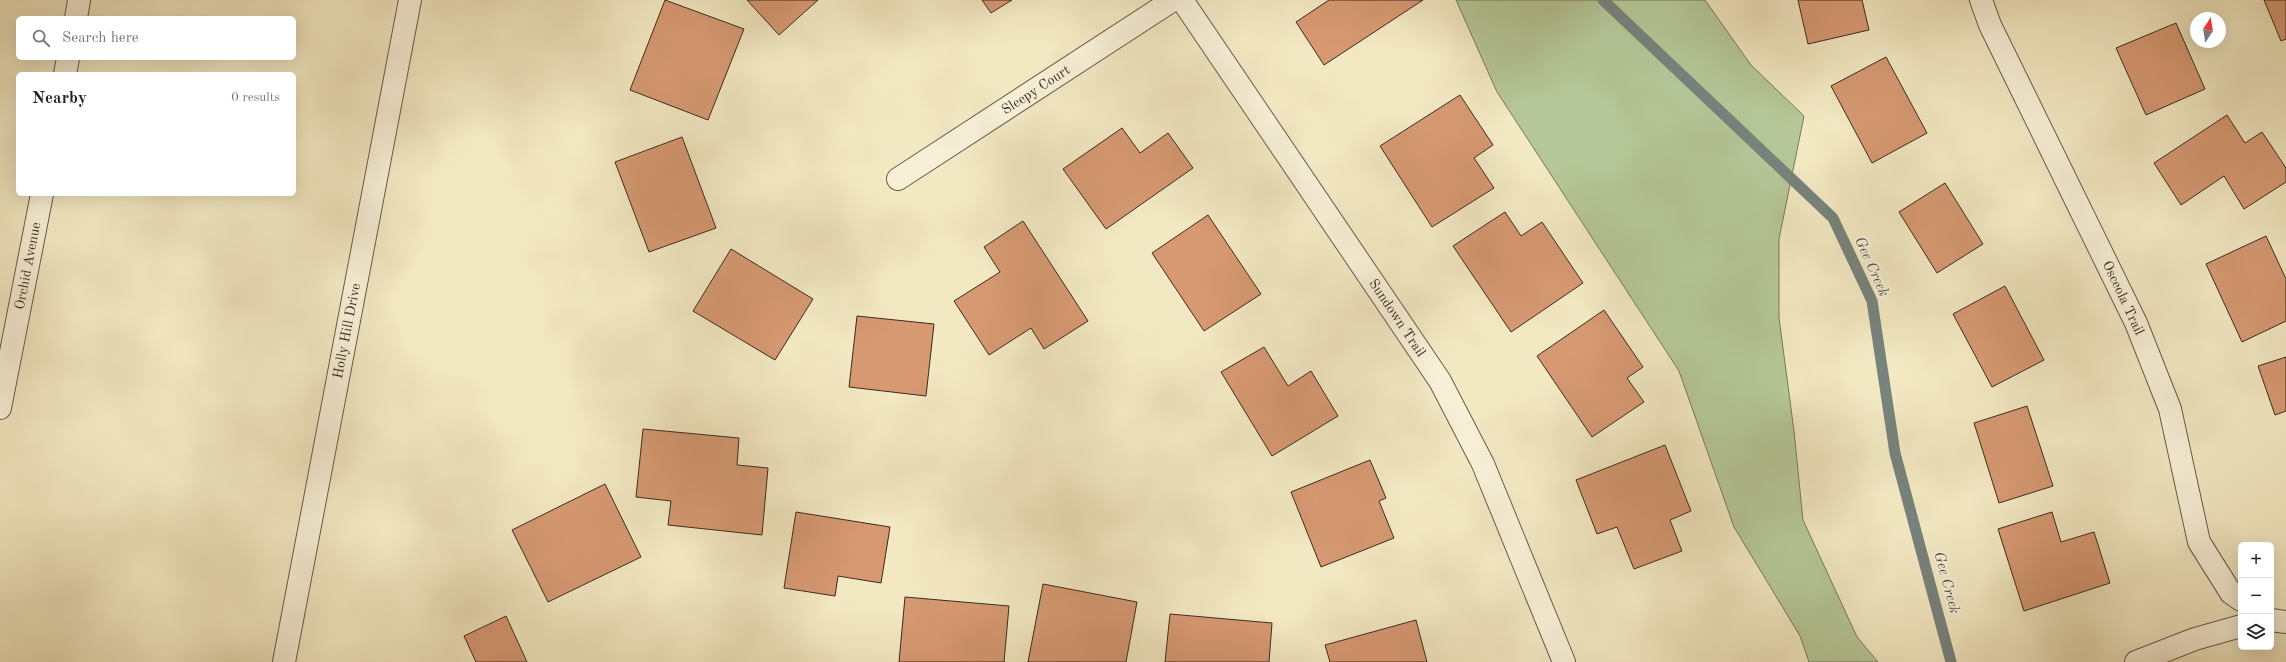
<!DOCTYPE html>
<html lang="en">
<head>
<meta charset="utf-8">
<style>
	:root { --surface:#fff; --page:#f6f6f6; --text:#222; --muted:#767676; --line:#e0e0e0 }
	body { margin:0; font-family:"Old Standard TT",serif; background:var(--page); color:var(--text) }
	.controls { position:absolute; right:12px; bottom:12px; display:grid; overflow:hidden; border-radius:6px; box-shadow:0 4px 16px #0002 }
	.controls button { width:36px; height:36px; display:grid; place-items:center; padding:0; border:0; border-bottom:1px solid var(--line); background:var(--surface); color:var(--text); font:20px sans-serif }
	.compass { position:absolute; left:2190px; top:12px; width:36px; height:36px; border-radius:50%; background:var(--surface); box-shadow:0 4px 16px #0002; rotate:12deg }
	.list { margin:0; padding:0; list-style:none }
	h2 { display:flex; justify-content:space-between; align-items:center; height:52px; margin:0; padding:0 16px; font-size:17px }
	h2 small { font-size:13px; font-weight:400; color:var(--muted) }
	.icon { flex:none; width:22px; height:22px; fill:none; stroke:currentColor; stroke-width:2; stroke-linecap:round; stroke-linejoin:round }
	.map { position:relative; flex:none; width:2286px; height:662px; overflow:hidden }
	.search { position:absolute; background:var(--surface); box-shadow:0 4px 16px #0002; left:16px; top:16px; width:280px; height:44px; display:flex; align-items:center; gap:10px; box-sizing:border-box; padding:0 14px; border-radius:6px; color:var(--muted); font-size:15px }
	.panel { position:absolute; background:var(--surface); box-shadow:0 4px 16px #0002; left:16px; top:72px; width:280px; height:124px; border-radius:6px }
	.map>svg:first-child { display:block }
	.green { fill:#b5c798; stroke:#78795c }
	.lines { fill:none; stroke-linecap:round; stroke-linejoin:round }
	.stream { stroke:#77837d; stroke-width:11 }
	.building { fill:#d69972; stroke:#3c2b1f }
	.minor-casing { stroke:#6a5a48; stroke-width:24 }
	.minor { stroke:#f7f0d7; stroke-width:22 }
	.labels { text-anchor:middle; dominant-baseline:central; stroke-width:3.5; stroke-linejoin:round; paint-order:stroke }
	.street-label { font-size:14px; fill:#3c2b1f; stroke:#f7f0d7 }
	.water-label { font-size:15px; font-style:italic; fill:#545046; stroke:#f7f0d7 }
</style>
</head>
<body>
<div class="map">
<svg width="2286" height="662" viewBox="0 0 2286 662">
	<rect width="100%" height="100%" fill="#f2e8c2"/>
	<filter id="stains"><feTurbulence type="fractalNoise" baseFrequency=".005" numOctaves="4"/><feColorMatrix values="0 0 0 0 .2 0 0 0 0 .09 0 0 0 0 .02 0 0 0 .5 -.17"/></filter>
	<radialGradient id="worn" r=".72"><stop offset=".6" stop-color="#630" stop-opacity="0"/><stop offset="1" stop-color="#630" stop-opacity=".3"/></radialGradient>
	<!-- green -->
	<polygon class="green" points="1456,0 1705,0 1751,65 1804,116 1779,239 1779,318 1794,431 1803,520 1857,637 1878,662 1809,662 1800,636 1734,527 1679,371 1497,92"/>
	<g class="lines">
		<!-- stream -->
		<polyline class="stream" points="1603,0 1833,218 1872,301 1895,453 1951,662"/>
	</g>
	<!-- building -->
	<g class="building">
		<polygon points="665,0 744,29 708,120 630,90"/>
		<polygon points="747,0 818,0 779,35"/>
		<polygon points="982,0 1012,0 991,13"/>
		<polygon points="1329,0 1423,0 1324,65 1296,22"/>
		<polygon points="1798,0 1862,0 1869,30 1808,44"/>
		<polygon points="2264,0 2286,0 2286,39 2281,41"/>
		<polygon points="2176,23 2205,89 2146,115 2116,48"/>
		<polygon points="1886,57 1927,133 1872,163 1831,86"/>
		<polygon points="1460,95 1493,145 1474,158 1494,188 1432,227 1380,146"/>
		<polygon points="2227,115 2245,143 2262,132 2286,168 2286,182 2244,209 2224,176 2181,205 2154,163"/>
		<polygon points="1122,128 1140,153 1168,133 1193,168 1106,229 1063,169"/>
		<polygon points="682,137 716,228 649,252 615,162"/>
		<polygon points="1945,183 1983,244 1937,273 1899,212"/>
		<polygon points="1505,212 1521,236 1542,222 1583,283 1511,332 1453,246"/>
		<polygon points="1208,215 1261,294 1204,331 1152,253"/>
		<polygon points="1023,221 1088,321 1044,349 1031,328 989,355 954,301 1000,272 984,247"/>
		<polygon points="2266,236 2286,279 2286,321 2242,342 2206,264"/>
		<polygon points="731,249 813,299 775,360 693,311"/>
		<polygon points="2005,286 2044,360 1992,387 1953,314"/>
		<polygon points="1604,310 1643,367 1627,378 1644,402 1592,437 1537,356"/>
		<polygon points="857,316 934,324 926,396 849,387"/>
		<polygon points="1264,347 1288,386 1311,371 1338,416 1272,456 1221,372"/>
		<polygon points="2286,357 2286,411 2275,415 2258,366"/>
		<polygon points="2027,406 2053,486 1999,503 1974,423"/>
		<polygon points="643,429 739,438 737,465 768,468 762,535 668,525 671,501 636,497"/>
		<polygon points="1665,445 1691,511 1670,520 1682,551 1634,569 1617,527 1597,534 1576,480"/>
		<polygon points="1370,460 1386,498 1379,501 1394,538 1321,567 1291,492"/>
		<polygon points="605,484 641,557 548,602 512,530"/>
		<polygon points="796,512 890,527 881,583 838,576 835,596 784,588"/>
		<polygon points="2052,512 2061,542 2094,532 2110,583 2024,611 1998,529"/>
		<polygon points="1043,584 1137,602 1126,662 1028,662"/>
		<polygon points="905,597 1009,606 1004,662 899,662"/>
		<polygon points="1170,614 1272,623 1269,662 1165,662"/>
		<polygon points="506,616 527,662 476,662 464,636"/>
		<polygon points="1416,620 1427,662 1330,662 1325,645"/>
	</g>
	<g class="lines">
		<!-- minor casing -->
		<g class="minor-casing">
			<g id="minor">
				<polyline points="1182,0 1440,381 1483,464 1564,662"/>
				<polyline points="1981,0 1990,25 2136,323 2170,409 2199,542 2231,593 2241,600"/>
				<polyline points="76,18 79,0"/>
				<polyline points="65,74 68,58"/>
				<polyline points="898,179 1173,0"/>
				<polyline points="0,408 42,194"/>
				<polyline points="2271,620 2286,622"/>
				<polyline points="284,662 410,0"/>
				<polyline points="2136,662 2195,639 2241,626"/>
			</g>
		</g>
		<!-- minor -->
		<use href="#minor" class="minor"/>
	</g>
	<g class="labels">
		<!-- street labels -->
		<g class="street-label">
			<text transform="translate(1036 90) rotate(-33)">Sleepy Court</text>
			<text transform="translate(28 266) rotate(-79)">Orchid Avenue</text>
			<text transform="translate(2123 298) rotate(65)">Osceola Trail</text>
			<text transform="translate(1397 318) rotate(56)">Sundown Trail</text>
			<text transform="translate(347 331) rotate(-79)">Holly Hill Drive</text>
		</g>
		<!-- water labels -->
		<g class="water-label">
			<text transform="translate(1871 267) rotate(66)">Gee Creek</text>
			<text transform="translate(1946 583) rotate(75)">Gee Creek</text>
		</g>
	</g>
	<rect width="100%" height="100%" filter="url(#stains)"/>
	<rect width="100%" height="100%" fill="url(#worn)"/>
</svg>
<div class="controls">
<button>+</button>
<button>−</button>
<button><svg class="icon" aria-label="layers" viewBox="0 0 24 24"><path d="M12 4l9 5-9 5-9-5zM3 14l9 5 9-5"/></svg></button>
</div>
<svg class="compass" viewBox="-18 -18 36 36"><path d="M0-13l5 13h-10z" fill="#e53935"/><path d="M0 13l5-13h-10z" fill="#767676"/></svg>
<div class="search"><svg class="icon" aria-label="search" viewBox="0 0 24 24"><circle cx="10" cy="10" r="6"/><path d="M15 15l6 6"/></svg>Search here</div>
<section class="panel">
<h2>Nearby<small>0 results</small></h2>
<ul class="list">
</ul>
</section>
</div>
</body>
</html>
